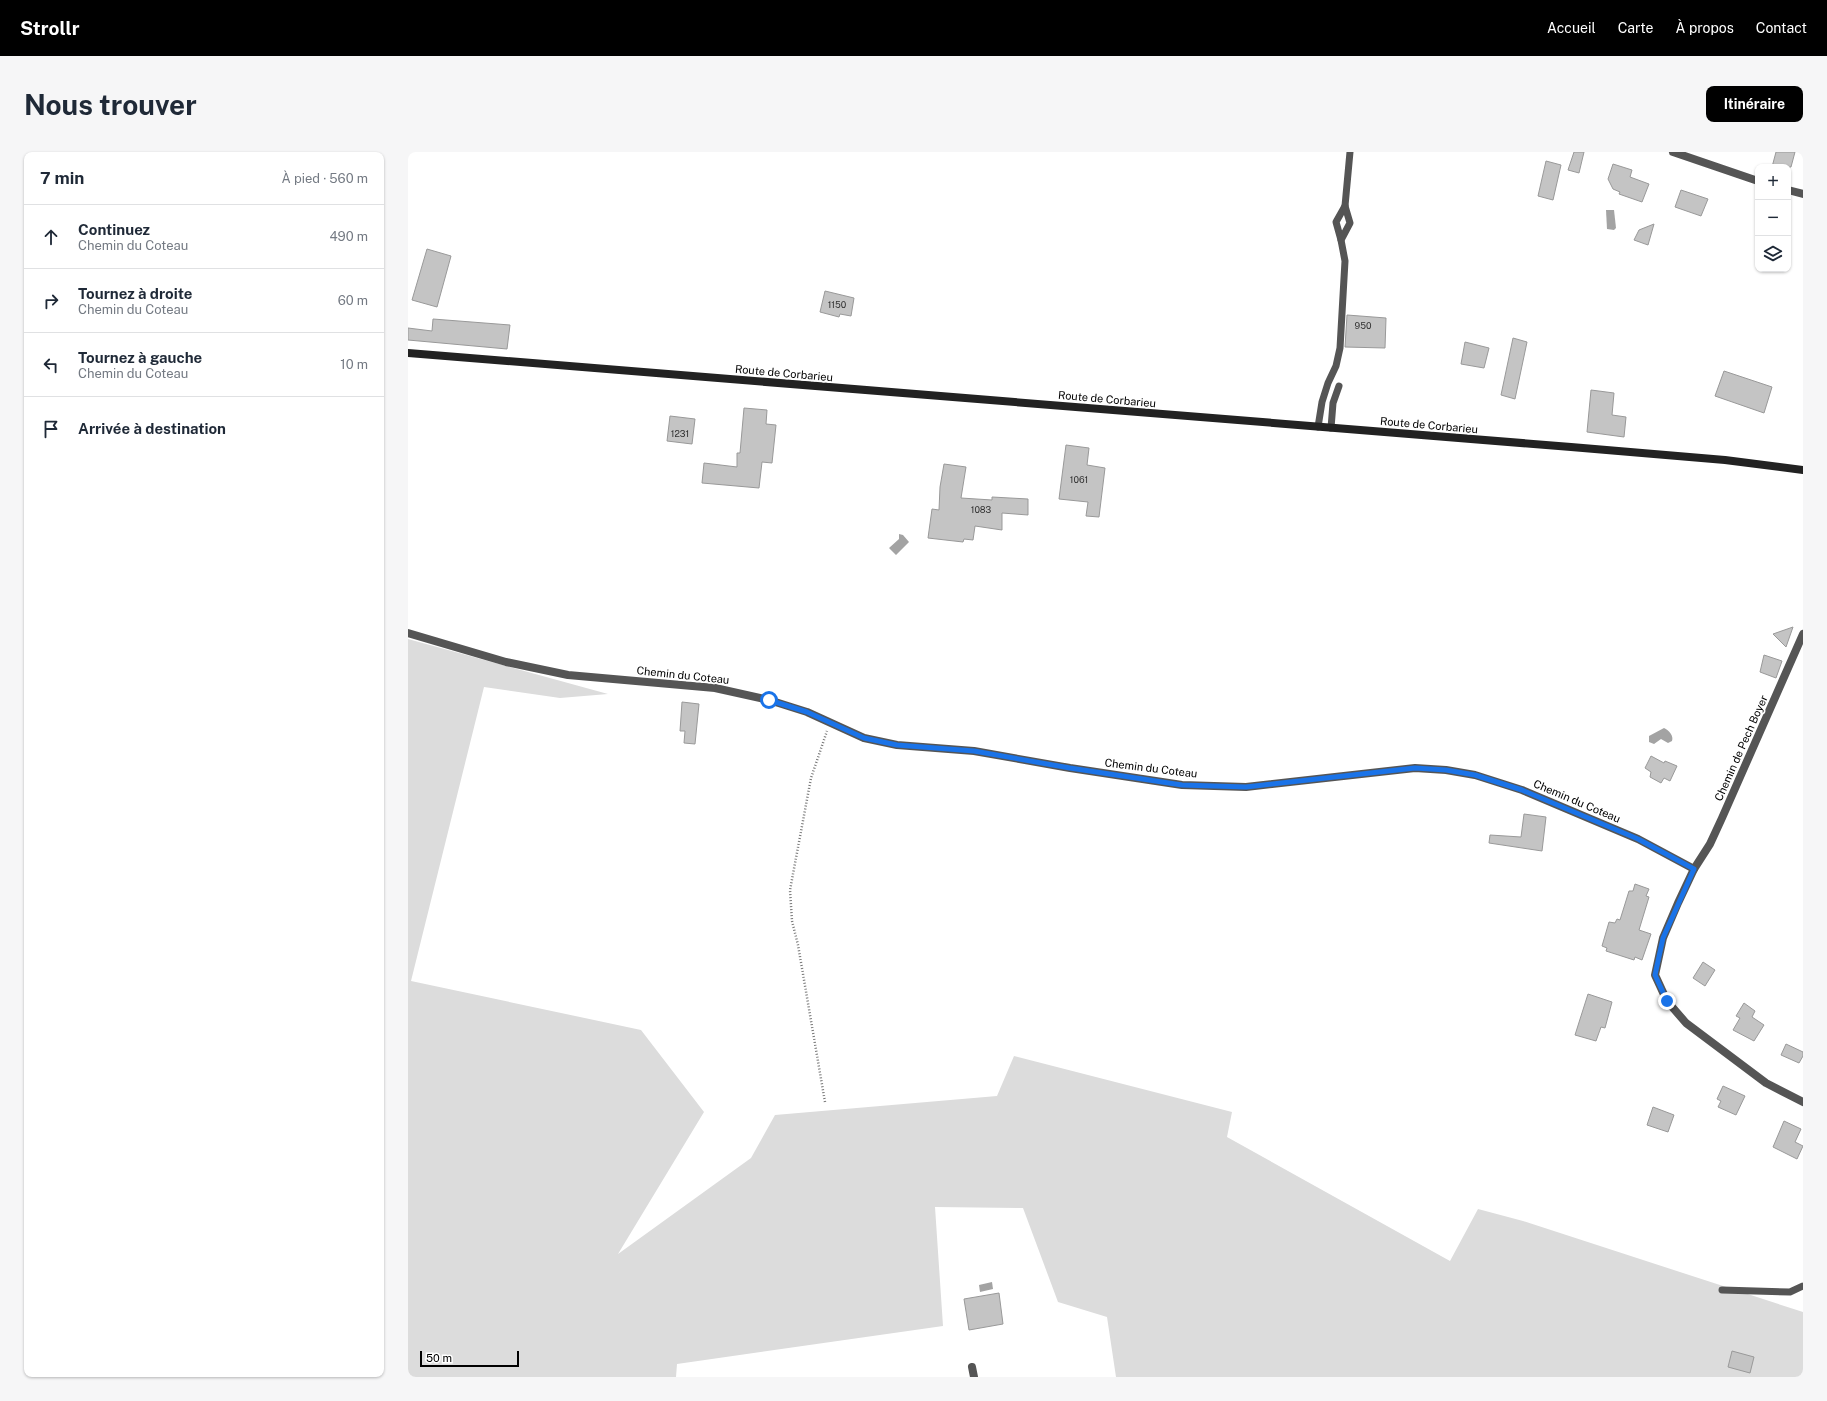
<!DOCTYPE html>
<html lang="fr">
<head>
<meta charset="utf-8">
<style>
	:root { --surface:#fff; --page:#f6f6f7; --text:#1f2937; --muted:#747a83; --line:#e0e1e3; --accent:#000 }
	body { margin:0; font-family:"Public Sans",sans-serif; background:var(--page); color:var(--text) }
	.controls { position:absolute; right:12px; top:12px; display:grid; overflow:hidden; border-radius:8px; box-shadow:0 1px 3px #0004 }
	.controls button { width:36px; height:36px; display:grid; place-items:center; padding:0; border:0; border-bottom:1px solid var(--line); background:var(--surface); color:var(--text); font:20px sans-serif }
	.scale { position:absolute; left:12px; bottom:10px; width:99px; box-sizing:border-box; padding-left:4px; border:2px solid #000; border-top:0; font-size:11px; line-height:14px; white-space:nowrap; color:#000; -webkit-text-stroke:3px #fff; paint-order:stroke }
	.stop { position:absolute; width:12px; height:12px; margin:-9px; border:3px solid #1a73e8; border-radius:50%; background:#fff }
	.stop.end { background:#1a73e8; border-color:#fff; box-shadow:0 1px 4px #0008 }
	.list { margin:0; padding:0; list-style:none }
	h2 { display:flex; justify-content:space-between; align-items:center; height:52px; margin:0; padding:0 16px; font-size:17px }
	h2 small { font-size:13px; font-weight:400; color:var(--muted) }
	.list li { display:grid; grid-template-columns:26px 1fr auto; gap:12px; align-items:center; box-sizing:border-box; height:64px; padding:0 16px; border-top:1px solid var(--line) }
	.list b { display:block; font-size:15px; white-space:nowrap }
	.list p { margin:0; font-size:13px; white-space:nowrap; color:var(--muted) }
	.list em { font-size:13px; font-style:normal; color:var(--muted) }
	.icon { flex:none; width:22px; height:22px; fill:none; stroke:currentColor; stroke-width:2; stroke-linecap:round; stroke-linejoin:round }
	.map { position:relative; flex:none; width:1395px; height:1225px; overflow:hidden; border-radius:8px }
	header { display:flex; align-items:center; gap:24px; box-sizing:border-box; height:56px; padding:0 20px; background:var(--accent); color:#fff }
	header strong { font-size:19px }
	nav { display:flex; gap:22px; margin-inline-start:auto; font-size:14px }
	.intro { display:flex; align-items:center; justify-content:space-between; box-sizing:border-box; height:96px; padding:0 24px }
	h1 { margin:0; font-size:28px }
	.button { padding:10px 18px; border-radius:8px; background:var(--accent); color:#fff; font-size:14px; font-weight:700 }
	main { display:flex; gap:24px; padding:0 24px }
	aside { flex:1; background:var(--surface); border-radius:8px; box-shadow:0 1px 3px #0004 }
	.map>svg:first-child { display:block }
	.green { fill:#dcdcdc }
	.water { fill:#a3a3a3 }
	.building { fill:#c4c4c4; stroke:#999 }
	.lines { fill:none; stroke-linecap:round; stroke-linejoin:round }
	.path { stroke:#777; stroke-width:2.5; stroke-dasharray:1 2; stroke-linecap:butt }
	.service { stroke:#555; stroke-width:7 }
	.minor { stroke:#555; stroke-width:8 }
	.secondary { stroke:#222; stroke-width:8 }
	.route { stroke:#1a73e8; stroke-width:5 }
	.labels { text-anchor:middle; dominant-baseline:central; stroke-width:3.5; stroke-linejoin:round; paint-order:stroke }
	.number-label { font-size:9px; fill:#313131 }
	.street-label { font-size:11px; fill:#000; stroke:#fff }
</style>
</head>
<body>
<header>
<strong>Strollr</strong>
<nav><a>Accueil</a><a>Carte</a><a>À propos</a><a>Contact</a></nav>
</header>
<div class="intro"><h1>Nous trouver</h1><a class="button">Itinéraire</a></div>
<main>
<aside>
<h2>7 min<small>À pied · 560 m</small></h2>
<ul class="list">
<li><svg class="icon" aria-label="ahead" viewBox="0 0 24 24"><path d="M12 20V5M6 11l6-6 6 6"/></svg><div><b>Continuez</b><p>Chemin du Coteau</p></div><em>490 m</em></li>
<li><svg class="icon" aria-label="right" viewBox="0 0 24 24"><path d="M7 20v-9h11M14 6l5 5-5 5"/></svg><div><b>Tournez à droite</b><p>Chemin du Coteau</p></div><em>60 m</em></li>
<li><svg class="icon" aria-label="left" viewBox="0 0 24 24"><path d="M17 20v-9H6M10 6l-5 5 5 5"/></svg><div><b>Tournez à gauche</b><p>Chemin du Coteau</p></div><em>10 m</em></li>
<li><svg class="icon" aria-label="arrive" viewBox="0 0 24 24"><path d="M6 21V4h12l-3 4 3 4H6"/></svg><div><b>Arrivée à destination</b></div></li>
</ul>
</aside>
<div class="map">
<svg width="1395" height="1225" viewBox="0 0 1395 1225">
	<rect width="100%" height="100%" fill="#fff"/>
	<!-- green -->
	<polygon class="green" points="0,487 200,542 152,546 76,535 3,829 233,878 296,960 210,1102 343,1006 367,963 589,944 606,904 824,960 819,985 1042,1109 1070,1057 1115,1069 1395,1160 1395,1225 708,1225 699,1165 650,1150 615,1056 527,1055 535,1174 269,1212 268,1225 0,1225"/>
	<!-- water -->
	<g class="water">
		<polygon points="1198,58 1206,58 1208,76 1206,78 1199,77"/>
		<polygon points="491,382 495,383 501,390 488,403 481,396 491,387"/>
		<path d="M1256,576c5,2 10,8 8,13l-4,2 -7,-4 -7,5 -5,-2v-6z"/>
		<polygon points="584,1130 585,1137 572,1140 571,1133"/>
	</g>
	<!-- building -->
	<g class="building">
		<polygon points="1166,0 1176,0 1171,21 1160,18"/>
		<polygon points="1368,0 1387,0 1383,15 1364,15"/>
		<polygon points="1138,9 1153,13 1145,48 1130,44"/>
		<polygon points="1205,12 1224,18 1222,25 1241,32 1234,50 1211,42 1212,40 1205,37 1200,27"/>
		<polygon points="1273,38 1300,47 1293,64 1267,55"/>
		<polygon points="1246,72 1240,93 1226,88 1231,78"/>
		<polygon points="19,97 43,104 29,155 4,148"/>
		<polygon points="417,139 446,146 443,164 432,162 431,165 412,160"/>
		<polygon points="939,163 978,166 977,196 937,195"/>
		<polygon points="25,167 102,173 99,197 0,188 0,176 24,179"/>
		<polygon points="1105,186 1119,190 1107,247 1093,243"/>
		<polygon points="1057,190 1081,196 1076,216 1053,212"/>
		<polygon points="1316,219 1364,235 1356,261 1307,244"/>
		<polygon points="1183,238 1206,241 1204,263 1218,265 1216,285 1179,280"/>
		<polygon points="336,256 359,258 358,272 368,273 364,311 354,310 351,336 294,331 296,311 329,315 329,301 332,301"/>
		<polygon points="262,264 287,267 284,292 259,289"/>
		<polygon points="658,293 681,296 679,313 697,316 691,365 678,364 680,350 651,347"/>
		<polygon points="536,312 558,315 553,346 584,348 584,345 620,347 620,363 594,361 594,378 567,374 565,388 556,387 555,390 520,386 524,357 531,358 532,335"/>
		<polygon points="1385,475 1378,495 1365,482"/>
		<polygon points="1356,503 1374,509 1368,526 1352,520"/>
		<polygon points="274,550 291,552 287,592 276,591 277,579 272,579"/>
		<polygon points="1243,604 1256,611 1257,609 1269,614 1262,629 1256,626 1253,631 1242,625 1243,620 1237,616"/>
		<polygon points="1116,662 1138,665 1134,699 1081,691 1082,683 1113,685"/>
		<polygon points="1227,732 1241,737 1238,744 1241,745 1231,778 1243,782 1234,808 1227,805 1226,808 1198,799 1199,796 1194,794 1201,770 1207,771 1209,767 1212,768 1221,739 1225,739"/>
		<polygon points="1295,810 1307,818 1297,834 1285,826"/>
		<polygon points="1180,842 1204,850 1197,876 1193,875 1188,889 1167,883"/>
		<polygon points="1336,851 1347,859 1344,865 1356,873 1346,889 1325,878 1332,866 1328,864"/>
		<polygon points="1378,892 1395,900 1395,904 1391,911 1373,903"/>
		<polygon points="1315,934 1337,944 1328,963 1310,955 1313,949 1309,947"/>
		<polygon points="1245,955 1266,963 1260,980 1239,973"/>
		<polygon points="1376,969 1393,977 1387,990 1395,994 1389,1007 1365,995"/>
		<polygon points="591,1141 595,1172 561,1178 556,1147"/>
		<polygon points="1324,1199 1346,1205 1342,1221 1320,1215"/>
	</g>
	<g class="lines">
		<!-- path -->
		<polyline class="path" points="417,950 390,793 384,769 382,738 403,626 419,579"/>
		<!-- service -->
		<g class="service">
			<polyline points="933,88 928,70 937,54"/>
			<polyline points="910,275 914,250 920,231 928,214 932,196 937,109 933,88 942,71 937,54 942,0"/>
			<polyline points="923,276 925,251 931,234"/>
			<polyline points="1314,1138 1382,1140 1395,1134"/>
		</g>
		<!-- minor -->
		<g class="minor">
			<polyline points="1265,0 1350,29"/>
			<polyline points="1380,38 1395,42"/>
			<polyline points="0,481 98,510 160,523 307,536 361,548 399,560 456,586 489,593 566,599 662,616 774,633 838,635 1007,616 1038,618 1067,623 1114,638 1230,687 1286,717"/>
			<polyline points="1395,482 1314,666 1302,692 1286,717 1270,751 1255,786 1247,823 1259,849 1278,871 1358,931 1395,950"/>
			<polyline points="564,1215 566,1225"/>
		</g>
		<!-- secondary -->
		<polyline class="secondary" points="0,201 1163,295 1317,308 1395,318"/>
	</g>
	<g class="lines">
		<!-- route -->
		<polyline class="route" points="361,548 399,560 456,586 489,593 566,599 662,616 774,633 838,635 1007,616 1038,618 1067,623 1114,638 1230,687 1286,717 1255,786 1247,823 1259,849"/>
	</g>
	<g class="labels">
		<!-- number labels -->
		<g class="number-label">
			<text x="429" y="152">1150</text>
			<text x="955" y="173">950</text>
			<text x="272" y="281">1231</text>
			<text x="671" y="327">1061</text>
			<text x="573" y="357">1083</text>
		</g>
		<!-- street labels -->
		<g class="street-label">
			<text transform="translate(376 221) rotate(5)">Route de Corbarieu</text>
			<text transform="translate(699 247) rotate(5)">Route de Corbarieu</text>
			<text transform="translate(1021 273) rotate(5)">Route de Corbarieu</text>
			<text transform="translate(275 523) rotate(6)">Chemin du Coteau</text>
			<text transform="translate(1333 596) rotate(-66)">Chemin de Pech Boyer</text>
			<text transform="translate(743 616) rotate(7)">Chemin du Coteau</text>
			<text transform="translate(1169 649) rotate(23)">Chemin du Coteau</text>
		</g>
	</g>
</svg>
<div class="controls">
<button>+</button>
<button>−</button>
<button><svg class="icon" aria-label="layers" viewBox="0 0 24 24"><path d="M12 4l9 5-9 5-9-5zM3 14l9 5 9-5"/></svg></button>
</div>
<div class="scale">50 m</div>
<div class="stop" style="left:361px;top:548px"></div>
<div class="stop end" style="left:1259px;top:849px"></div>
</div>
</main>
</body>
</html>
